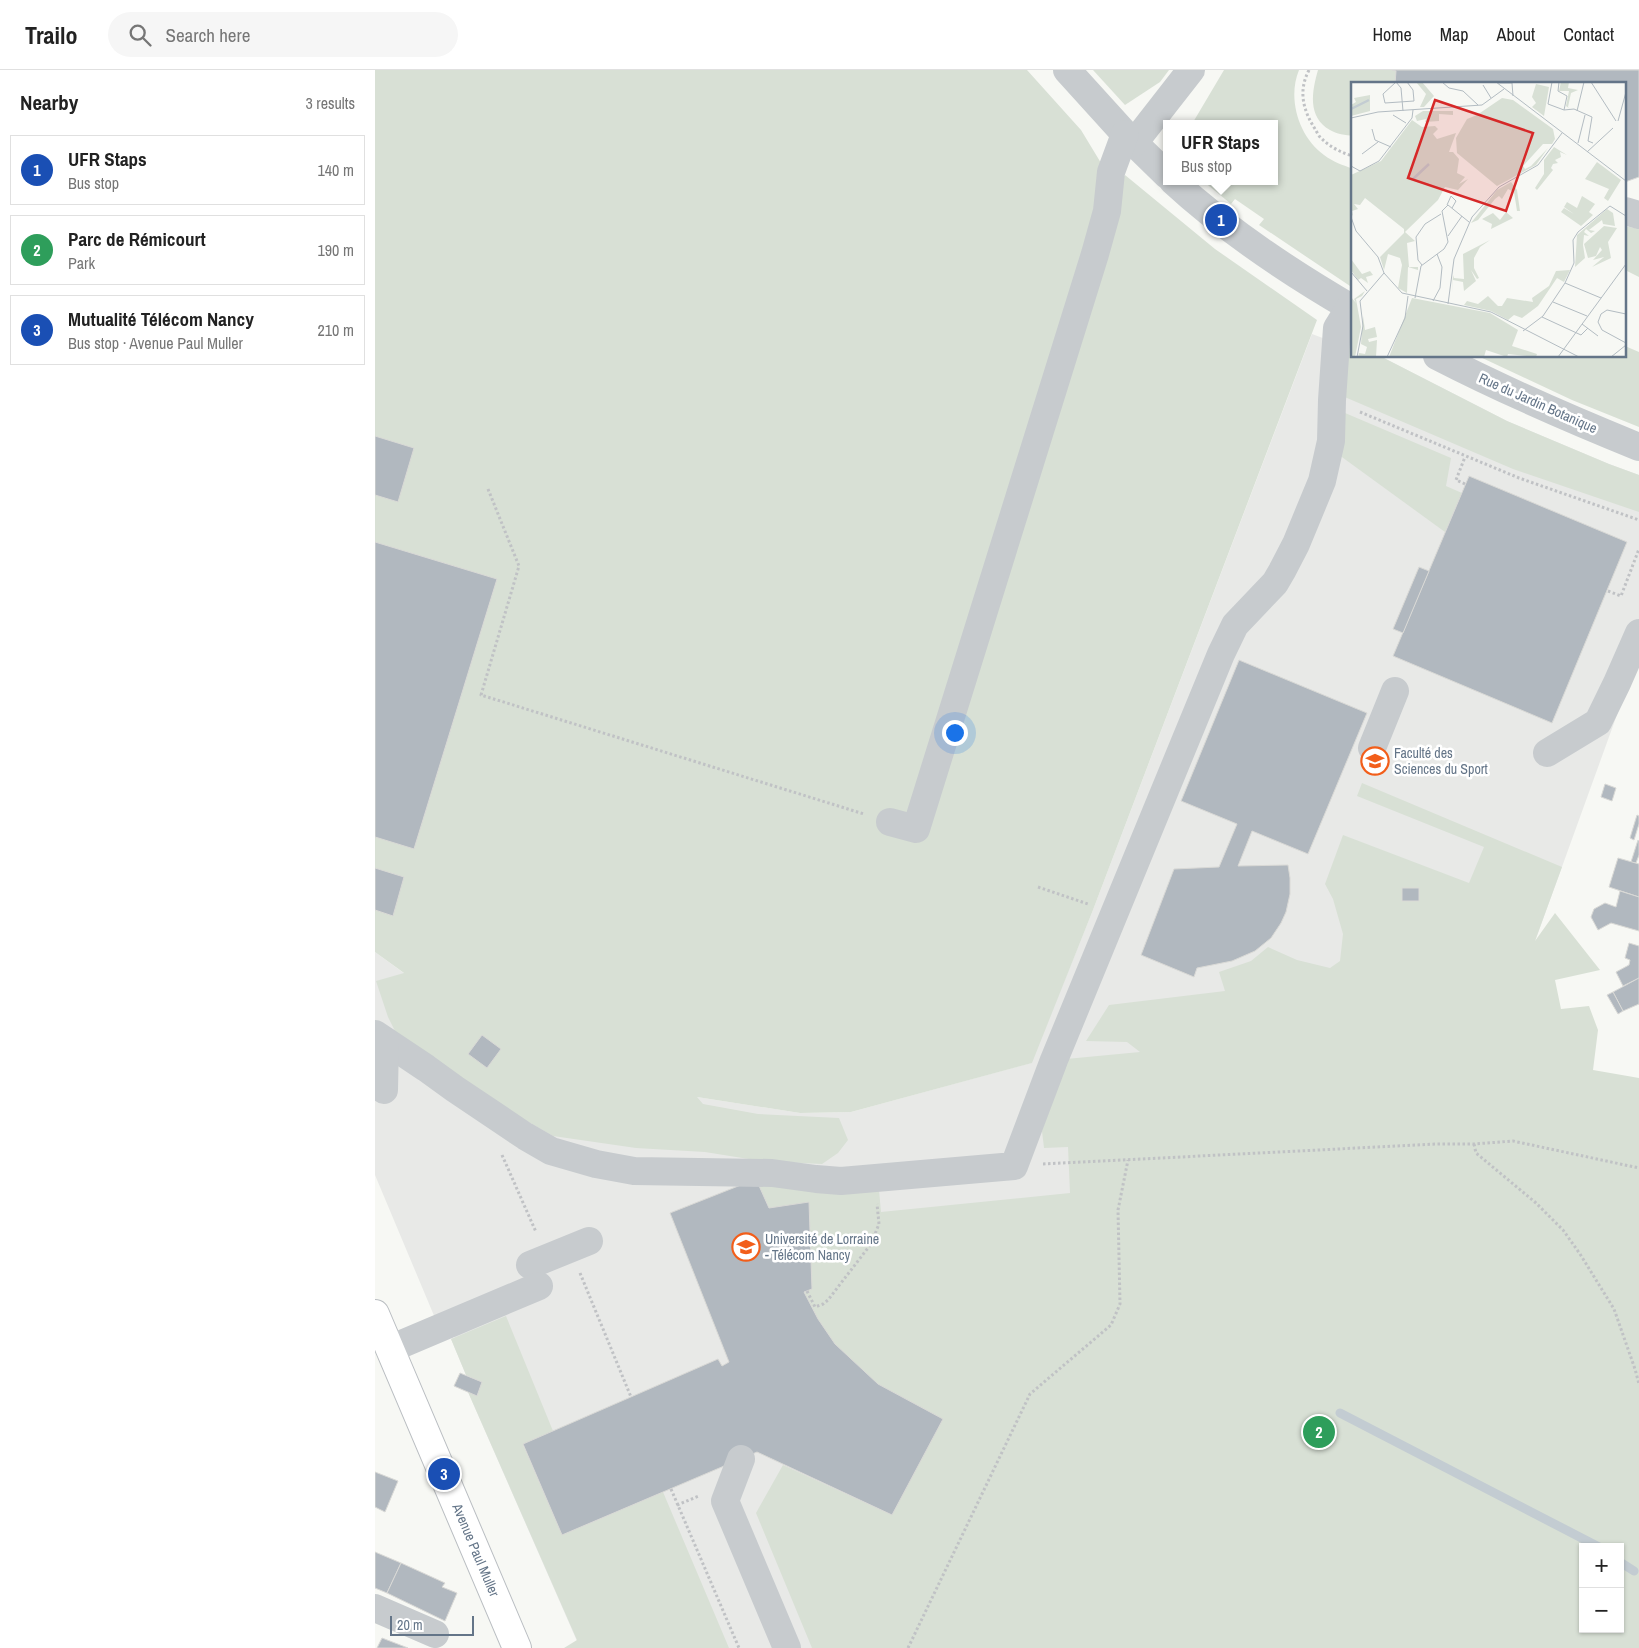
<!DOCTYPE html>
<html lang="en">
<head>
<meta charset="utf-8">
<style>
	:root { --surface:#fff; --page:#f6f6f6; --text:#222; --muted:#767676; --line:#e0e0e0; --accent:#f25e1a }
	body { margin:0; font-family:"Archivo Narrow",sans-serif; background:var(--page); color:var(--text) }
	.controls { position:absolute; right:15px; bottom:15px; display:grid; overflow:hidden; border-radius:0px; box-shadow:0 1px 4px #0004 }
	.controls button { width:45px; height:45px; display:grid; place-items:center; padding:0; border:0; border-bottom:1px solid var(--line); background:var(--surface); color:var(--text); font:25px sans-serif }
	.scale { position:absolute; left:15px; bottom:12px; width:84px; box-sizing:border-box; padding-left:5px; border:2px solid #647588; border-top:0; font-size:14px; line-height:18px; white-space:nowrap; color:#647588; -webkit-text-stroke:4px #fff; paint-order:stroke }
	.you { position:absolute; left:579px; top:662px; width:18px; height:18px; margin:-12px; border:4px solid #fff; border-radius:50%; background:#1a73e8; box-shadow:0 0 0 8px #1a73e833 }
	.badge { display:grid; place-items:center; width:32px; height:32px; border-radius:50%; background:var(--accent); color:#fff; font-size:16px; font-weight:700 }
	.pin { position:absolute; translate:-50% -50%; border:2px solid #fff; box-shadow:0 1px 5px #0006 }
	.popup { position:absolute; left:788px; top:50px; width:115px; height:65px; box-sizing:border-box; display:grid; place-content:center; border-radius:0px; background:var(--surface); filter:drop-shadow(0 1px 4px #0005); font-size:16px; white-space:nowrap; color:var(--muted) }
	.popup b { font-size:19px; color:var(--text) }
	.popup::after { content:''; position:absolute; left:50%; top:100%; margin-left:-10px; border:10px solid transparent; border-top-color:var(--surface) }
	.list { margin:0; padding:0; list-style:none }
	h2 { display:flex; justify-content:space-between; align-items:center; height:65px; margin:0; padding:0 20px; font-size:21px }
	h2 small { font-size:16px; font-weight:400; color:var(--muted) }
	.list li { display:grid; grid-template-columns:32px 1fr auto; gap:15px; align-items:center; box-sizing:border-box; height:70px; margin:0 10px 10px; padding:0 10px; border:1px solid var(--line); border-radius:0px }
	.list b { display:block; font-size:19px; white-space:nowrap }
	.list p { margin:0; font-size:16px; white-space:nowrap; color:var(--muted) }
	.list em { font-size:16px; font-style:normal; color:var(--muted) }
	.icon { flex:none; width:28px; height:28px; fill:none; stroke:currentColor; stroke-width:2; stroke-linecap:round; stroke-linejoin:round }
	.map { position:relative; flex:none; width:1264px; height:1578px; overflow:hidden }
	header { display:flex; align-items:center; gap:30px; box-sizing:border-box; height:70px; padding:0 25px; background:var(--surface); border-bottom:1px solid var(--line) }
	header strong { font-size:24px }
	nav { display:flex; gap:28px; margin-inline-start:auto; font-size:18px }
	.search { width:350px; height:45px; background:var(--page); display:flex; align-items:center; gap:12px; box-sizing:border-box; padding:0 18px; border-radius:28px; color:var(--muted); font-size:19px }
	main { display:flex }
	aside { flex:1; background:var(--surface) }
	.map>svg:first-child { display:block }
	.built { fill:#e8e9e7 }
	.green { fill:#d8e0d5; fill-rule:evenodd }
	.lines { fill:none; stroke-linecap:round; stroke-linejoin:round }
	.stream { stroke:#c3ccd2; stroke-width:9 }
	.building { fill:#b1b8bf; stroke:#d9d9d6 }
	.major-casing { stroke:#babec2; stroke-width:30 }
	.path { stroke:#c0c2c5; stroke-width:3; stroke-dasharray:2.5 2.5; stroke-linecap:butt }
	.minor { stroke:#c7cbce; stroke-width:28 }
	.major { stroke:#fff; stroke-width:28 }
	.labels { text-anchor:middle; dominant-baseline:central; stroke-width:5; stroke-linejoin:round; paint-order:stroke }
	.street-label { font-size:14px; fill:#647588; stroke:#fff }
	.poi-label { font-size:14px; fill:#647588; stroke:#fff; text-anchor:start }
	.inset-river { fill:none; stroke:#c3ccd2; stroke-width:2.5 }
	.inset-road { fill:none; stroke:#b3bcc2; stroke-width:1 }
	.view { fill:#d62828; fill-opacity:0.15; stroke:#d62828; stroke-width:2.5 }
	.inset-edge { fill:none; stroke:#647588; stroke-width:2.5 }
</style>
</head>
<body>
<header>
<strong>Trailo</strong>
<div class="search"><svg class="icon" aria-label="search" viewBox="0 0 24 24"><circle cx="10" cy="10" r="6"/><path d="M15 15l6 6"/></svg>Search here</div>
<nav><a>Home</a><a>Map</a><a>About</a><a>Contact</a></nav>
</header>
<main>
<aside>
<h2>Nearby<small>3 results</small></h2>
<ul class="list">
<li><span class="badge" style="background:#1a4fb4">1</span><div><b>UFR Staps</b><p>Bus stop</p></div><em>140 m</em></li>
<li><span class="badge" style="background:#2e9e5b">2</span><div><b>Parc de Rémicourt</b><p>Park</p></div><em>190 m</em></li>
<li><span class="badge" style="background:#1a4fb4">3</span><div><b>Mutualité Télécom Nancy</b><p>Bus stop · Avenue Paul Muller</p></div><em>210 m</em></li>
</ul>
</aside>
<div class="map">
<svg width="1264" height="1578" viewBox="0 0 1264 1578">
	<rect width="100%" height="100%" fill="#f7f8f4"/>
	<!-- built -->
	<polygon class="built" points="937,264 969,276 972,268 978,271 978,286 1005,286 1132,351 1234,394 1264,405 1264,584 1120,982 740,1091 518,1578 205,1578 93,1322 102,1326 107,1312 91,1305 76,1269 80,1267 74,1254 60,1248 0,1105 0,882 138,983 252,1016 425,1043 476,1042 656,993 718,840"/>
	<!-- green -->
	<g class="green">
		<polygon points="0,0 652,0 706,60 726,93 746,111 750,105 840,179 942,250 718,840 657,993 476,1042 425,1043 322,1027 328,1034 383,1044 464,1048 473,1070 463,1083 447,1094 386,1091 330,1082 261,1078 178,1066 117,1031 22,965 13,947 1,911 29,903 0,882"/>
		<polygon points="718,0 794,0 785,12 750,35"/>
		<path d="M849,0h75c-12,29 0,67 25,85 9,7 19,10 29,14v119l-94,-63 5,-6 -29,-20 -4,5 -28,-23h72v-57h-83z"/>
		<path d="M943,0h74l4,1 -1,13h-42v52c-7,-1 -17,-2 -23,-6 -23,-13 -18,-39 -12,-60z"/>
		<polygon points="1250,156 1264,159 1264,207 1250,200"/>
		<polygon points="975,270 978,271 978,286 1005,286 1132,351 1234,394 1264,405 1264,442 1138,399 965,325"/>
		<polygon points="1250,276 1264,282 1264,357 1197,330 1103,286 1250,286"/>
		<polygon points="963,340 1076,388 1071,416 1087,423 1070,462 960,382"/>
		<path d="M987,713l200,84 -27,74 20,-28 45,57 -45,10 6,29 28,-3 9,24 -5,40 46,8v570h-827l-56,-135 27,-48 109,50 50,-96 -64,-35 -43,-40 -17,-25 -14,-27 8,-3 -3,-86 -40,5 -13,-29 123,11 2,22 189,-19 -2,-46 -24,1 -2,-17 24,-72 74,-7 -13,-10 -41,-1 23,-36 116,-14 -6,-19 32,-11 17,-14 29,13 33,8 10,-7 3,-27 -10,-35 -8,-15 18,-49 126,48 15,-36 -127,-51zM1208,1477h37v82h-37z"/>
		<polygon points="131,1246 178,1361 148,1375 187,1465 288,1422 354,1578 189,1578 202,1570 93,1322 102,1326 107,1312 91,1305 76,1269"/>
	</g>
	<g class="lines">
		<!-- stream -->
		<g class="stream">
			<polyline points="965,1343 1224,1477"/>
			<polyline points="1245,1492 1259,1501"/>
		</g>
	</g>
	<!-- building -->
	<g class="building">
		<polygon points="1017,0 1264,0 1264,107 1250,112 1250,14 1020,14 1021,1"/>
		<polygon points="0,366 39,378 23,432 0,425"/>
		<polygon points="1094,406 1252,472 1177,653 1018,586"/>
		<polygon points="0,472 122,509 39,779 0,767"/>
		<polygon points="1044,497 1054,501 1028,563 1018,559"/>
		<polygon points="864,590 992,643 933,784 877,761 863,796 913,795 915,808 915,824 911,842 906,853 896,868 880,881 857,891 822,898 819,907 766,885 799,799 844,797 862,754 806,731"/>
		<polygon points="1230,714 1241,718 1237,731 1226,727"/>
		<polygon points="1262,745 1264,746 1264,754 1259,770 1255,768"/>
		<polygon points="1263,770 1264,771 1264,785 1261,793 1256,792"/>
		<polygon points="1243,788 1264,794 1264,827 1234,817"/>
		<polygon points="0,798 29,807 18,846 0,840"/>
		<rect x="1027" y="818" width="17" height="13"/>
		<polygon points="1245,821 1264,827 1264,861 1236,853 1223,860 1216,847 1219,839 1230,833 1241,837"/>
		<polygon points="1254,873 1264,876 1264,908 1248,916 1241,902 1254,895 1255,890 1250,888"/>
		<polygon points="1264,908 1264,934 1248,941 1238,922"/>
		<polygon points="1238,922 1248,941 1243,944 1232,925"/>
		<polygon points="107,965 126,979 112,998 93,984"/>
		<polygon points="381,1109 394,1138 434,1132 437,1219 429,1222 443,1249 460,1274 503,1314 568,1349 517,1445 382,1382 187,1465 148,1374 343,1289 347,1296 354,1292 295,1143"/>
		<polygon points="85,1303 107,1312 102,1326 79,1316"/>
		<polygon points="0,1402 23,1411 10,1442 0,1437"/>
		<polygon points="0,1482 26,1493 12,1523 0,1518"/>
		<polygon points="26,1493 70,1513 67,1517 82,1523 70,1551 12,1523"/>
		<polygon points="7,1568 33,1578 2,1578"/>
	</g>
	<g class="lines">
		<!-- major casing -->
		<g class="major-casing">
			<polyline id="major" points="0,1244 142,1578"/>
		</g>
		<!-- path -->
		<g class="path">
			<path d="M934,0c-11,21 -6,40 6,59 2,3 4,8 7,10 8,8 20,14 31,17"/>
			<polyline points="985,342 1144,408 1264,450"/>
			<polyline points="1090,414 1081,410 1090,387"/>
			<polyline points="113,419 144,496 106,625 489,744"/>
			<polyline points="1233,521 1246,526 1264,479"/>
			<polyline points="663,817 713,834"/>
			<polyline points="1099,1074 1101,1083 1161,1133 1188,1160 1205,1184 1239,1239 1260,1299 1264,1314"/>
			<polyline points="127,1085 161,1162"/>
			<polyline points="668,1094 1061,1074 1099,1074 1138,1071 1264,1098"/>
			<polyline points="205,1203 256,1327"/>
			<polyline points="432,1221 440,1237 448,1234 453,1230 496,1174 504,1154 502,1134"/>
			<polyline points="296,1419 364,1578"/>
			<polyline points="302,1435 324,1426"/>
			<polyline points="533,1578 655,1324 736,1255 745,1234 743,1140 753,1090"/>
		</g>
		<!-- minor -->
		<g class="minor">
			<polyline points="692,0 750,64 792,105"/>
			<polyline points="759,73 816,0"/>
			<path d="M798,111c53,49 118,92 180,128"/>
			<polyline points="1250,141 1264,145"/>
			<path d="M1062,286c66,34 133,63 202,91"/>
			<polyline points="997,678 1020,621"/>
			<polyline points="1172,683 1223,652 1242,613 1264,563"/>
			<polyline points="515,752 541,759 720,184 732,141 736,102 750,64"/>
			<polyline points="0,964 51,998 80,1019 150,1066 176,1081 221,1094 259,1101 397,1103 441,1109 466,1111 639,1096 679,990 846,584 860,555 900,513 907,501 921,474 947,411 956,371 957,330 962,258 975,237"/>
			<polyline points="9,1020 10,971"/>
			<polyline points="155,1195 214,1171"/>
			<polyline points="15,1279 164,1216"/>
			<polyline points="366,1389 350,1431 412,1578"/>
			<polyline points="0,1538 60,1564"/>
		</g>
		<!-- major -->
		<use href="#major" class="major"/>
	</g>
	<!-- icons -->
	<defs>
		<g id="university-ring" transform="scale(1.4375)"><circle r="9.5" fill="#fff" stroke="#f25e1a" stroke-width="1.5"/><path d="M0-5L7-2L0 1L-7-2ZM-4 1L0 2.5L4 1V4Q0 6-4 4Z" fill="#f25e1a"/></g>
	</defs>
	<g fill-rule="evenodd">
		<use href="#university-ring" x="1000" y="691"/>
		<use href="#university-ring" x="371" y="1177"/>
	</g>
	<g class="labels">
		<!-- street labels -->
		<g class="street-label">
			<text transform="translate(1163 333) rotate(24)">Rue du Jardin Botanique</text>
			<text transform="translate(101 1480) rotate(67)">Avenue Paul Muller</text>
		</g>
		<!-- poi labels -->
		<g class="poi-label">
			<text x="1019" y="683">Faculté des<tspan x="1019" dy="16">Sciences du Sport</tspan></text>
			<text x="390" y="1169">Université de Lorraine<tspan x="390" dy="16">- Télécom Nancy</tspan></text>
		</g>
	</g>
	<!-- overview -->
	<g transform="translate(976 12)">
		<rect width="275" height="275" fill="#f7f8f4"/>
		<path d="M65,0h6l12,14 -10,11h-4l6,-13zM210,0h8l-1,6 10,2 -7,3 -3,14 2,2 -4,-3 3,-15h-10zM185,2l13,3 -5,29 -12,-9 4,-4 -4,-6zM19,13v16l-19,5v-11l5,-3 -2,-4zM151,16l11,2 40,29 2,10 -3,5h-9l-20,22 2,3 6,-3 17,-18 -12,17 -39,21 -40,-33 -1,-15 11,-19 10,-4zM72,29h30v4l-14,-1v7l-14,1 1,-3 -9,2 -2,-5zM61,38l10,7 13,-1 3,3 -5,5 4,5 19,-6 -7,19h4l6,7 -2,14 8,4 -6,7 9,-5 -10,11 -13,-3 -7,13 -33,32 10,9 -8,2 2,24h9v3l-10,-3 -1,26 -9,-5 4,-23 -2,-7 -12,-4 -4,16 -4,-13 24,-24v-4l-39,-31 -5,7 -6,-1 4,5 -6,2 1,5 -2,-3v-38l30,-14zM203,65l13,8 -7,-3 1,5 -6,3 3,3 -5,1 -2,4 2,2 -16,20 -2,-2 9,-14v-14zM246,80l24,18 -13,21 -4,-3 5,-9 -24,-10zM160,100l6,8 3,21h-3l-3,-19 -6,-3 -6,10 -3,-3 -4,3 -17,21 -7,3 26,-33zM231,114l13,8 -6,8 4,3 -12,11 -20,-14 3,-4 10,6 -10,-7 3,-5 10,6zM256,127l6,4 2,13 -12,-2 -1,-4 -13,10 6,1 -4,2 -5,-4 -2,3 5,4 -5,-1 -1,10 2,13 -10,9 2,-32zM155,130l7,6 -22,11 1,-5 -10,-5 11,-6 7,7zM253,144l13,2 -9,14 3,16 -19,9 12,-10 -11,3 9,-10 -2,-3 -4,9 -8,2 -4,-14zM139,158l-10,7 -6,11v10l5,10 -2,1 -6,-9 5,11 -12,10 -1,-9 -10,-2 -1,13 1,-18 1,3 10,1 -1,-25zM0,177l11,15 8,-3 3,4 -7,2 2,6 -7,-5 -3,2 -7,-10zM219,188l-6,12 -7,-4 -19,28 -16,12 -8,-3 -6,5 -17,-9 -27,-6 3,-4 11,3 10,-8 10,10h4l5,-8 26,4 -1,-4 17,-12 7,-15zM14,209l-3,5 -6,3 5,28 -6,30h-4v-60l5,6 -2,-4zM61,216l78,15 28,17 -6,16 25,8 -1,3 -28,-3 -1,3 -21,-7 -2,7h-95zM12,234l2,14 10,-3 2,10 -9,2 1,3 8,-2 -1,17h-18l1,-4 6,1 2,-7 -6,-3z" fill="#d8e0d5"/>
		<path class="inset-river" d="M0,27l18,-9M62,97l16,-15"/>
		<path class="inset-road" d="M45,0l-13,12 2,9 29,-2 -1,-11 -6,-8M45,0l5,6 2,23M91,0l7,6 14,3 15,14M145,0l130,99M201,0l-4,22 16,6 3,-14 -9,-5 1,-9M240,0l25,39M147,1h14l1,13M132,3l8,13M213,28l10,-1 18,8 -4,24 5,2M226,29l7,-29M42,33l13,8M0,36l27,-6 104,-7 22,-16M267,39l8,-29M21,47l3,11 16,7M227,61l7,-28M236,70l26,-24M11,72l16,-12M0,84l9,5 19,-10 33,-43 1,-8M96,123l4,-9 5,5 -4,7M0,135l5,14 22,26 6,16 18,20 89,19 88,45M97,154l14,-20M71,183l-4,-5 -2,-23 9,-13 16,-10M0,190l16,19M214,201l36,15M64,216l6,-32 23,-17 4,-7 -6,-31 6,-6 21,17M82,219l7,-13 2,-21 -5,-13M202,220l34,14M97,222l6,-45 18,-42 27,-30 39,-22 24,-32M275,232l-19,-4 -6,4 -3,8 4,8 24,13M191,235l39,18 7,-7M231,242l16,12M172,249l20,-15 22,-33 9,-20 -1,-23 5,-8 32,-26 16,10M6,275l6,-31 -3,-25 24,-28M36,275l18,-39 3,-22M207,275l68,-93M260,275l15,-12"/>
		<path class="view" d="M84,18l98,33 -27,78 -98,-33z"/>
		<rect width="275" height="275" class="inset-edge"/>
	</g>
</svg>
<div class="controls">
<button>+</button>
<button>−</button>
</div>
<div class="scale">20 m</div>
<div class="you"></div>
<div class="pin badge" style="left:846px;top:150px;background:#1a4fb4">1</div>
<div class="popup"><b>UFR Staps</b>Bus stop</div>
<div class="pin badge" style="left:944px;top:1362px;background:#2e9e5b">2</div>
<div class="pin badge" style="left:69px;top:1404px;background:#1a4fb4">3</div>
</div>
</main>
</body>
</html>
